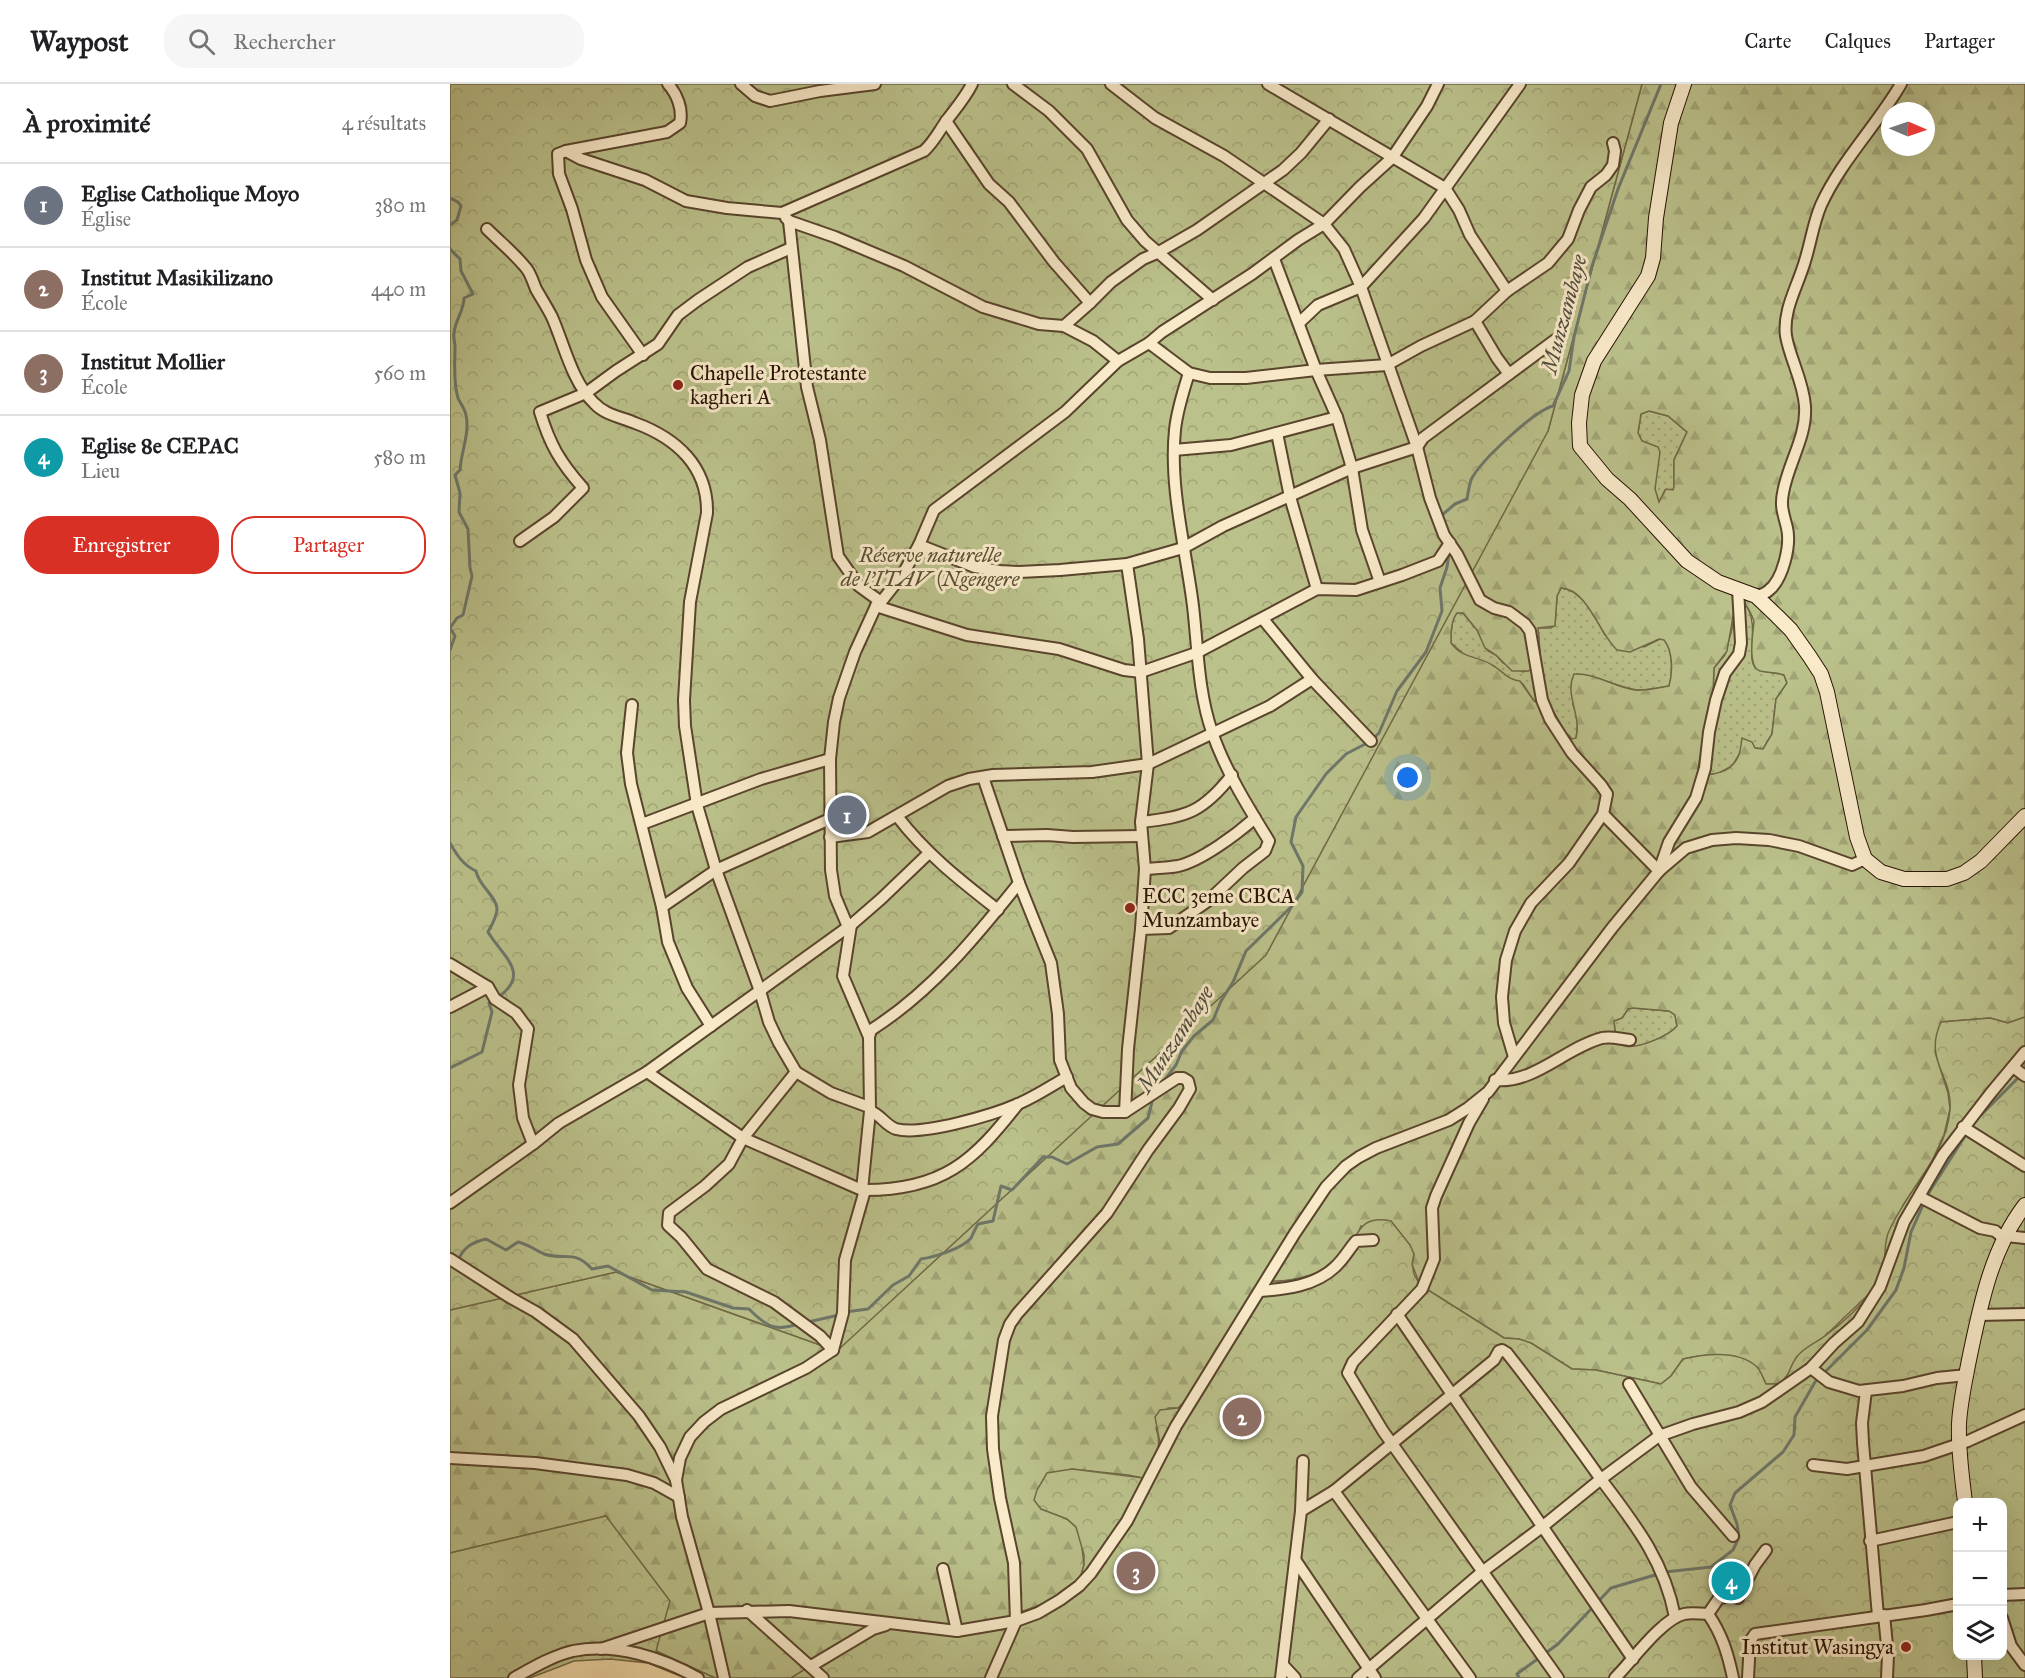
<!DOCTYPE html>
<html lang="fr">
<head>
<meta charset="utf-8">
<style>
	:root { --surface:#fff; --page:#f6f6f6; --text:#202124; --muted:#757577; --line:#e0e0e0; --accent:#d93025 }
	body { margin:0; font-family:"IM FELL Great Primer",serif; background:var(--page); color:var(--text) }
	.controls { position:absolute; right:18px; bottom:18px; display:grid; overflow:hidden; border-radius:12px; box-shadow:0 6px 24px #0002 }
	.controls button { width:54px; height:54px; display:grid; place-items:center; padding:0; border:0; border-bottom:2px solid var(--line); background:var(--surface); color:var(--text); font:30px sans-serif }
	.compass { position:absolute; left:1431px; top:18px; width:54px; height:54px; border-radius:50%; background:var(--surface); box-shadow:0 6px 24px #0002; rotate:92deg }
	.you { position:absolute; left:958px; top:694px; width:21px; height:21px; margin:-15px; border:4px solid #fff; border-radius:50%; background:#1a73e8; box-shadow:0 0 0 9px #1a73e833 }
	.badge { display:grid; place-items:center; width:39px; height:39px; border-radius:50%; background:var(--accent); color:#fff; font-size:20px; font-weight:700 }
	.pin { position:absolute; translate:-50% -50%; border:3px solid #fff; box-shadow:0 2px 6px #0006 }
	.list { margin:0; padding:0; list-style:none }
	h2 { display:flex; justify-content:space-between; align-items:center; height:78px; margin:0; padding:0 24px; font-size:26px }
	h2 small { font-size:20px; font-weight:400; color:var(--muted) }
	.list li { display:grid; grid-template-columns:39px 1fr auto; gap:18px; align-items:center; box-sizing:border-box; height:84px; padding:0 24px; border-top:2px solid var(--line) }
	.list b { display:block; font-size:22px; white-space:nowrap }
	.list p { margin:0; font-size:20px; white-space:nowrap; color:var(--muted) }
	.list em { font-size:20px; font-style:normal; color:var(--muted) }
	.actions { display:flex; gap:12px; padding:18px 24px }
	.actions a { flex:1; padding:14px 0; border:2px solid var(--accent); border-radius:24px; text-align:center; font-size:21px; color:var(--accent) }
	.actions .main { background:var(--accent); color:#fff }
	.icon { flex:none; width:33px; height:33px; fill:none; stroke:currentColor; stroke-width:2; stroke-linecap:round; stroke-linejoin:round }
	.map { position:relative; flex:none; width:1575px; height:1594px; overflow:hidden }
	header { display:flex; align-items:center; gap:36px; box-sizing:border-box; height:84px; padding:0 30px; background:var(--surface); border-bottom:2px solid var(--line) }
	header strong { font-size:28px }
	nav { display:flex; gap:33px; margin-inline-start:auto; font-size:21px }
	.search { width:420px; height:54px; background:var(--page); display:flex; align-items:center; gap:15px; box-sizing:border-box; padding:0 21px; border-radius:24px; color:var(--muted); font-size:22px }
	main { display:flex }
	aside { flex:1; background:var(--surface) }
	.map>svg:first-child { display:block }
	.grass { fill:url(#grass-dots); stroke:#706946; stroke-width:1.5 }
	.forest { fill:url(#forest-firs); stroke:#706946; stroke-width:1.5; fill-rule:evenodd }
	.park { fill:url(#park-crowns); stroke:#706946; stroke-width:1.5; fill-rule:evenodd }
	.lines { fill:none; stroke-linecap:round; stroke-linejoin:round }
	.stream { stroke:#6e776a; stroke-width:3 }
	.street-casing { stroke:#59442c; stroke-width:14 }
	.secondary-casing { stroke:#251101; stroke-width:16 }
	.street { stroke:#f9eaca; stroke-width:10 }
	.secondary { stroke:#f9eaca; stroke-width:14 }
	.poi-dot { fill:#8f2418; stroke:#f9eaca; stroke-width:2 }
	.labels { text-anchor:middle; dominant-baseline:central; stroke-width:6; stroke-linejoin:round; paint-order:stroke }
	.poi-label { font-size:21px; fill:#251101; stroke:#f9eaca; text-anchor:start }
	.park-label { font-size:21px; font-style:italic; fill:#5a4f31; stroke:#f9eaca }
	.water-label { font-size:22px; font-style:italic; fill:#4f4c3e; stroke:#f9eaca }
</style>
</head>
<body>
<header>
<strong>Waypost</strong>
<div class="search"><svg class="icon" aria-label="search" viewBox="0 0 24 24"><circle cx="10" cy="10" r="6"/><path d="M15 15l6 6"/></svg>Rechercher</div>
<nav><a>Carte</a><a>Calques</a><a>Partager</a></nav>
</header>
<main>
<aside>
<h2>À proximité<small>4 résultats</small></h2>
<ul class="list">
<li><span class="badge" style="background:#6b7280">1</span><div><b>Eglise Catholique Moyo</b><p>Église</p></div><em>380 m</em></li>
<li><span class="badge" style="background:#8d6e63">2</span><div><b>Institut Masikilizano</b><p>École</p></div><em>440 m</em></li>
<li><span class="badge" style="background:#8d6e63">3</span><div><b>Institut Mollier</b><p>École</p></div><em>560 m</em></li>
<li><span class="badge" style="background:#0f9aa8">4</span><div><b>Eglise 8e CEPAC</b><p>Lieu</p></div><em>580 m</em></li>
</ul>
<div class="actions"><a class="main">Enregistrer</a><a>Partager</a></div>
</aside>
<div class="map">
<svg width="1575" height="1594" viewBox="0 0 1575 1594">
	<defs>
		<pattern id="grass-dots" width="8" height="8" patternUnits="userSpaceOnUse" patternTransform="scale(1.5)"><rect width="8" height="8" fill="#bbc18b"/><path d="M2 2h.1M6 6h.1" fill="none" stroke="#a1a576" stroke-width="1.8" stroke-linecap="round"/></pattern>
		<pattern id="forest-firs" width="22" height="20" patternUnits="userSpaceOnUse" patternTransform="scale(1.5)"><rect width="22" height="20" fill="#bbc18b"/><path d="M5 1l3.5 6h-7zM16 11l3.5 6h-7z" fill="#a1a576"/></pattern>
		<pattern id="park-crowns" width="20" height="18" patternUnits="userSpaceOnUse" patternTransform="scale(1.5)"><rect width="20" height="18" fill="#bbc18b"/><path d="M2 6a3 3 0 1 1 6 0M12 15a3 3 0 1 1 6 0" fill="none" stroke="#a1a576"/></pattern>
	</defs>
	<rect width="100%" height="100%" fill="#f6dead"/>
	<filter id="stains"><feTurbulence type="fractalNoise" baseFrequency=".00333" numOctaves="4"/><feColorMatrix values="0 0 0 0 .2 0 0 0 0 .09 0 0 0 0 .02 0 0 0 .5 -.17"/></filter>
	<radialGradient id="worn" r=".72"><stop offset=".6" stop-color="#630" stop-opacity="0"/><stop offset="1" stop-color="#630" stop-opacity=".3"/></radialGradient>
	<!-- grass -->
	<g class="grass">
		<polygon points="1199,327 1218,332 1237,348 1224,376 1224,403 1223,406 1215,406 1209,418 1205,406 1207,363 1192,357 1188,349 1191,330"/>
		<path d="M1111,504c22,2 34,30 44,47l39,12 16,-8h4c9,12 9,33 5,47 -11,2 -26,6 -37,3 -19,-4 -35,-13 -55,-15l-4,31 5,14 -2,20h-4l-6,-6 -14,-22 -18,-10 -11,-17 -15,-6 -18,-14 -23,-7 -16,-14c0,-10 0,-23 6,-30h6l14,17 11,21 8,4 7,8 20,9 18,-6 -3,-38h13l4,-3 2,-29z"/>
		<path d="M1287,520h8c16,20 0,56 11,64 6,5 20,4 28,7l3,8 -11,16 -4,35 -9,15 -8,-1 -2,-2 -13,7 -8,13 -13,7 -12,2 -8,-1 -1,-6 15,-76 1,-24 11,-13 7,-26 3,-24z"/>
		<path d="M1183,924l36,3 6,4 2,11c-8,10 -39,23 -52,20 -2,0 -7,-3 -9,-4l-2,-21 8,-3 6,-9z"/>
	</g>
	<!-- forest -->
	<path class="forest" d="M1192,0h383v933l-17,6 -18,-5 -49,4 -6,30 13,41 2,16 -6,26 -13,28 -28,42 -20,60 -11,26 -47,45 -29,22 -8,18 -9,8h-13l-8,-16c-31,-14 -41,-17 -75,-9l-12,17 -10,8 -65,-14 -24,-1 -41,-26 -12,-4 -15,-1 -84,-53 -8,-21 2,-10 -53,-28c-15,40 -45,51 -84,56l-79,107 -20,19h-10l-12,20c8,22 -4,30 -13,50l-15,-3 -56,-6 -15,45 10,5 9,8 5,12 3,26 -5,17 -28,19 -55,20 -41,5 -68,-8 -96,60h-76l-59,-27 -50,-135 -156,37v-243l166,-38 221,79 711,-920zM1440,27h36v36h-36zM1199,327l19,5 19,16 -13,28v27l-1,3 -7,-1 -7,13 -4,-13 5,-37 -2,-5 -16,-6 -4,-8 3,-19zM1111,504c27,1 38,46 56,62l13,2 29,-13 5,1c9,11 9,32 5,46 -10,2 -23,5 -34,4 -21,-3 -39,-17 -61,-16 -10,21 8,41 2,64l-4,1 -6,-6 -15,-26 -17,-6 -14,-20c-13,-1 -17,-10 -28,-16 -15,-10 -28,-5 -41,-22 0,-10 0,-23 6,-30h6l14,17 8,18 11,7 16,16h16l13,-5 -3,-38 17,-2 2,-30zM1287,520h8c3,3 7,12 9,17 -1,12 -7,46 6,50 8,2 16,1 24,4l3,8 -11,16 -4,35 -9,15 -8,-1 -3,-6 -10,-4c-1,5 -1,13 -4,19 -7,15 -24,19 -39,17l-1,-6 15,-76 1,-24 13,-17 8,-46zM1183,924l36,3 6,4 2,11c-8,10 -39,23 -52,20 -2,0 -7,-3 -9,-4l-2,-21 8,-3 6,-9z"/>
	<!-- park -->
	<g class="park">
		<polygon points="0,0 1192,0 1098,347 816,871 387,1267 166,1188 0,1226"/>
		<path d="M1575,933v661h-1234l96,-60 68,8 41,-5 55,-20 28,-19 5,-17v-10l-8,-28 -9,-8 -26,-10 -7,-9 3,-10 10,-17 25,-4 71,9 15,-27 2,-8 -5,-26 5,-7 18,-2 20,-19 67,-108c25,1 52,-3 72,-19 22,-19 17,-49 54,-41l19,24 4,9 -2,10 2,10 6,11 84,53 15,1 12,4 41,26 24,1 65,14 10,-8 12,-17c22,-5 55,-10 74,8 4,4 6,11 9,17h13c13,-11 9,-15 17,-26 6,-10 20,-15 29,-22 16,-12 34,-28 46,-44 5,-7 11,-21 13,-29 2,-11 0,-22 5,-32 18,-41 57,-74 61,-121 3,-34 -27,-50 -9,-88l49,-4 18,5zM1508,1418h44v154h-44z"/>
		<polygon points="156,1432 220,1517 206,1567 265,1594 235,1594 198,1579 160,1575 124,1577 80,1594 0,1594 0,1469"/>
	</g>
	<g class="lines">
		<!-- stream -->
		<g class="stream">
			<polyline points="0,114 8,118 11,122 7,136 0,141"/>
			<path d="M0,165l10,10 1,12 12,23 -9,4c0,13 -9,22 -10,35 -1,4 1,9 1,14 0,16 -2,35 3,51 2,5 7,11 8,17 4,18 -5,37 -6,55l-5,5 5,18 -1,19 9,17 2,39 2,8 -9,39 -6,3 -7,10 5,8 -5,14"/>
			<path d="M993,437l-1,-6 13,-11 12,-5c1,-6 2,-13 4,-19 9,-19 63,-69 82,-74l16,-35 5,-34 18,-71 26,-77 43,-105"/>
			<path d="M0,759c6,11 13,22 26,28 2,14 21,26 21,38 0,8 -6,17 -9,23 15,25 44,42 9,66"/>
			<polyline points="0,984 32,968 42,928 39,919 42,917"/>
			<polyline points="711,1001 726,981 732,967 744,952 763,936 771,917 783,898 796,867 841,823 852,808 853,782 841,758 846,733 876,690 896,670 921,657 929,649 947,607 976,568 992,527 990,504 997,483 999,469"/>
			<polyline points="1530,1032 1567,995"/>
			<path d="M8,1177c5,-14 15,-19 28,-22l20,11 12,-8c10,2 17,8 26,12 22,7 30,-5 48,15l16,-3 44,24 34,2 47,16 16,1c17,17 25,23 49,15"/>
			<path d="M395,1228l23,-3 25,-24 16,-9 12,-17c13,-2 41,-10 50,-21 2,-4 4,-9 7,-14l15,-3 8,-35 11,4 31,-33h9l15,7 30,-17 21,-3 30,-26 5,-20"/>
			<polyline points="358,1238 389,1231"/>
			<polyline points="1069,1594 1067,1590 1108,1560 1161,1504 1215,1488 1261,1483 1283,1466 1289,1453 1287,1440 1280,1421 1285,1409 1333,1368 1344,1351 1345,1333 1365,1298 1417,1246 1446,1206 1454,1184 1461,1148 1478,1110 1517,1049"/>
		</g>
		<!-- street casing -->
		<g class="street-casing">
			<g id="street">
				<path d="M218,0c9,10 15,25 12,39l-13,9 -101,19 15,8 64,21 41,21 41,7 55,5 142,-62c10,-9 15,-20 23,-31 9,-12 18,-22 25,-36"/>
				<polyline points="291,0 305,12 320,17 370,7 425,0"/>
				<polyline points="563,0 599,27 637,65 677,136 695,157 763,216"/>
				<polyline points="661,0 705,34 774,72 874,140 894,165 911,203 967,363 980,414 994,451 1007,470 1030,516 1044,524 1059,528 1075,540 1080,547 1092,616 1100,635 1122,669 1151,701 1157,710 1153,730 1119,779 1081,819 1065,847 1056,876 1052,913 1054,939 1064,973"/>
				<polyline points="818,0 995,104 1009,126 1020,151 1057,207"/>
				<polyline points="496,37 539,100 559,118 604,178 640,219"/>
				<polyline points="116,67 108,70 109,90 122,125 136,176 152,213 193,271"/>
				<polyline points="336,134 339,137 385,153 454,182 533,223 589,240 614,242 643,257 668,277"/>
				<polyline points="339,137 357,303 370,356 388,472 409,502 431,518"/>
				<path d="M37,145c13,13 28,25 39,39 5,6 7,14 10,21 5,9 11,18 16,28 12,27 20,65 42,86 11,12 27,14 41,20 41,15 73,43 72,90l-17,89 -6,98 1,26 12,79 19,65 44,121 9,31 10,21 17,29 35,21 38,14"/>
				<polyline points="824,175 866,286 887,333 902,384 912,446 930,498"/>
				<polyline points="1025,237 1047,274 1059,290"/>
				<polyline points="849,239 868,221 911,203 974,134 1070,0"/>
				<polyline points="614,242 640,219 661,198 693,175 707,169 747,146 833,86 851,69 879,35"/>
				<polyline points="699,259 739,289 760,294 796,294 866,286 937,281 971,262 1025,237 1057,207 1098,179 1118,155 1129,126 1141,103 1156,91 1163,81 1165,67 1163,59"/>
				<polyline points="827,349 840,413 867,505"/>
				<polyline points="724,366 781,361 887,333"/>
				<path d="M70,457l34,-24 29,-29c-23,-26 -33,-43 -43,-76l46,-19 30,-22 42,-27 20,-29 20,-15 50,-33 43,-19"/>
				<polyline points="469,461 525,483 550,487 569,488 610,486 677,480 733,464 773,442 902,384 967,363 973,354 1105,256"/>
				<path d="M1306,512c4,-1 9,-2 12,-5 15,-11 23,-46 19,-63 -3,-13 -7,-21 -4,-35 5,-30 24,-56 22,-87 -2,-26 -15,-47 -19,-70 -3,-24 9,-45 16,-66 8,-21 10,-44 19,-65 20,-44 56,-80 80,-121"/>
				<polyline points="426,522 517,551 609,565 674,586 691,588 746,569 867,505 906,506 952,491 988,477 1000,459"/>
				<polyline points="813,535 862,595 921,657"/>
				<polyline points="182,621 177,669 181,700 212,823 218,858 237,904 261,942"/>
				<polyline points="533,693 569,799 601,879 608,930 610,976 621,1004 634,1019 642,1025 653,1028 675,1028 727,994 733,994 738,997 740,1005 729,1024 698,1066 657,1129 567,1230 560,1240 554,1256 542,1332 543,1365 550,1414 564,1479 566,1537 541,1594"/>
				<polyline points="1153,730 1209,787"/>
				<path d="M447,732c29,38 64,65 101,94"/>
				<path d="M691,738c46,-5 62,-10 91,-47"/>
				<polyline points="192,740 311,695 380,675"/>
				<polyline points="553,752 597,751 623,753 692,752"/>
				<polyline points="380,753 418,748 498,702 519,695 543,691 642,688 698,680 820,622 862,595"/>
				<path d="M695,785c11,-1 22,-1 33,-3 23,-5 59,-32 77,-48"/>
				<polyline points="1209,787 1219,758 1246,714 1255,684 1259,648 1266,616 1275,589 1289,570 1291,559 1288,505"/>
				<polyline points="212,823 266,786 382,734"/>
				<polyline points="401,841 431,815 479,769"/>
				<path d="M691,845l28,-1 39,-27 35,-33 22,-17 4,-10c-21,-34 -44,-71 -57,-109 -14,-41 -14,-83 -19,-126 -7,-56 -24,-119 -18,-176 2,-20 8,-38 14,-57"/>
				<polyline points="0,880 38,903 45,915 66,929 78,945 69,1001 73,1034 83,1060"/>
				<polyline points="0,923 38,903"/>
				<path d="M419,953l2,-7c60,-38 104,-92 148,-147"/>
				<polyline points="1563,983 1575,992"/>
				<polyline points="197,988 293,1054 412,1106"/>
				<polyline points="346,988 293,1054 279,1080 255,1102 219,1129 218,1141 231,1153 257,1185 324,1218 370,1252 383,1266"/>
				<path d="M1045,996c39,4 70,-32 107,-42 9,-2 18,1 28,2"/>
				<polyline points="1033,1015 1019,1039 986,1112 982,1124 984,1175 972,1205 903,1278 898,1289 933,1347 1108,1594"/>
				<path d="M420,1027c10,3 16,15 26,18 26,7 97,-14 122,-25 17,-7 33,-18 49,-27"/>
				<polyline points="675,1028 678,965 691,845 695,785 691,738 698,680 688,555 677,480"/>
				<polyline points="1513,1043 1575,1082"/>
				<path d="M415,1106c77,0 108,-28 153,-86"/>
				<polyline points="1470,1113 1530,1144 1545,1147 1555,1155"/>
				<polyline points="0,1119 83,1060 109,1039 197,988 398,843"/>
				<polyline points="1556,1152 1575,1154"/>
				<polyline points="0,1175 61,1214 86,1228 123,1255 189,1332 210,1363 226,1396"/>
				<path d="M810,1207c26,-2 55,-5 75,-24 9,-8 14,-18 21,-26l17,-1"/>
				<polyline points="947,1230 1183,1575"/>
				<polyline points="1528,1231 1575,1230"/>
				<polyline points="1361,1284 1379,1298 1409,1307 1453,1302 1487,1294 1517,1291"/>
				<polyline points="1179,1300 1241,1403 1283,1452"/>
				<polyline points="1416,1307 1412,1339 1413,1359 1428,1532"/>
				<polyline points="0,1374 85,1379 177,1391 204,1399 229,1413"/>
				<polyline points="1363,1381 1397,1385 1474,1372 1518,1357 1575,1331"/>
				<polyline points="884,1407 1020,1594"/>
				<path d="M851,1427l33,-20 160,-131 5,-9 3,-1 5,3c32,41 63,82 93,125 34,45 64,82 75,139"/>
				<polyline points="1420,1457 1508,1438"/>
				<polyline points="846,1477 925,1594"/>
				<polyline points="493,1485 507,1547"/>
				<polyline points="1552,1511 1575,1510"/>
				<polyline points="297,1526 373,1594"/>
				<polyline points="1258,1530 1269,1514 1282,1512 1288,1514 1305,1481 1316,1466"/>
				<polyline points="1434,1531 1438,1571 1437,1594"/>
				<polyline points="1552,1534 1561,1562 1575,1581"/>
				<polyline points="151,1565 259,1529 339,1527 507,1547 566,1537 588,1529 610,1516 629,1502 641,1489 677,1437 726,1342 845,1149 876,1103 896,1082 909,1073 926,1064 999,1036 1018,1024 1038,1008 1162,844 1209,787 1236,764 1262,756 1286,754 1319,756 1349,762 1402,781 1415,775"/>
				<polyline points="833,1581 845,1594"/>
				<polyline points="361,1582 423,1545 436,1541"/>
				<path d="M64,1594c18,-10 38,-22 59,-27 42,-9 89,7 125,27"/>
				<polyline points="274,1594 259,1529 232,1433 226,1396 230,1374 240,1353 254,1338 271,1325 356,1284 383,1266 393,1229 395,1176 415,1106 412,1106 420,1027 419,953 393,892 401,841 398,843 385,812 381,786 380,675 384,638 389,614 405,568 426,522 431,518 453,490 469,461 484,426 615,328 668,277 699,259 712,248 802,190 848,156 874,140 910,103 942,74 977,22 988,0"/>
				<polyline points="831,1594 851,1427 853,1377"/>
				<polyline points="908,1594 1032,1488 1092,1443 1151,1395 1209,1352 1243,1340 1289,1328 1312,1318 1361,1284 1384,1259 1408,1238 1430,1203 1454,1138 1493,1071 1540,1010 1575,968"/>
				<path d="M1165,1594c17,-17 47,-59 69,-64 8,-2 16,0 24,0 14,20 20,40 25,64"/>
				<polyline points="1298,1594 1300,1557 1305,1550 1476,1526 1508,1520"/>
			</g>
		</g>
		<!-- secondary casing -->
		<g class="secondary-casing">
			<g id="secondary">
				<polyline points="1234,0 1221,39 1206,134 1203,174 1198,192 1144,277 1132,311 1129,339 1130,362 1157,395 1180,415 1237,477 1268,498 1306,512 1327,532 1341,546 1360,573 1371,590 1377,608 1407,753 1415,775 1431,788 1454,795 1497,795 1514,789 1531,777 1575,732"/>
				<path d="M1515,1418c-3,-25 -7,-52 -6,-78 1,-21 6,-43 10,-64 11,-53 22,-111 56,-155"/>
				<polyline points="1524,1572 1525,1594"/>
			</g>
		</g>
		<!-- street -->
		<use href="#street" class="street"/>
		<!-- secondary -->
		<use href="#secondary" class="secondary"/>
	</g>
	<!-- markers -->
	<g class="poi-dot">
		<circle cx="228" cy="301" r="6"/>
		<circle cx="680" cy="824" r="6"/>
		<circle cx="1456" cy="1563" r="6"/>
	</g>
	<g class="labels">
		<!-- poi labels -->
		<g class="poi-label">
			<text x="240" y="289">Chapelle Protestante<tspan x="240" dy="24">kagheri A</tspan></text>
			<text x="692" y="812">ECC 3eme CBCA<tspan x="692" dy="24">Munzambaye</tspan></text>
			<text x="1444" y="1563" text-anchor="end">Institut Wasingya</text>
		</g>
		<!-- park labels -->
		<g class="park-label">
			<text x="480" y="471">Réserve naturelle<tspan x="480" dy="24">de l'ITAV (Ngengere</tspan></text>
		</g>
		<!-- water labels -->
		<g class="water-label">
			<text transform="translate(1114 230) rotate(-75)">Munzambaye</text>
			<text transform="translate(725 955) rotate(-57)">Munzambaye</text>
		</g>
	</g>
	<rect width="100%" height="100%" filter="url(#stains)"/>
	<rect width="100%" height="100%" fill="url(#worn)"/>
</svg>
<div class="controls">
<button>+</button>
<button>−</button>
<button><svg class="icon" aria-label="layers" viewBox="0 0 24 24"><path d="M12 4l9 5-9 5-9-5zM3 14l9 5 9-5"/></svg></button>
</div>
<svg class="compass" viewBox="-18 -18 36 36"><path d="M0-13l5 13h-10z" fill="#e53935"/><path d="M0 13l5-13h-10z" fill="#757577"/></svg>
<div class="you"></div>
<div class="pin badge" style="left:397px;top:731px;background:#6b7280">1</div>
<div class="pin badge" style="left:792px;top:1333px;background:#8d6e63">2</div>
<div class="pin badge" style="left:686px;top:1487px;background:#8d6e63">3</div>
<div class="pin badge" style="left:1281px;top:1497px;background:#0f9aa8">4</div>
</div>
</main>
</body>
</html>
